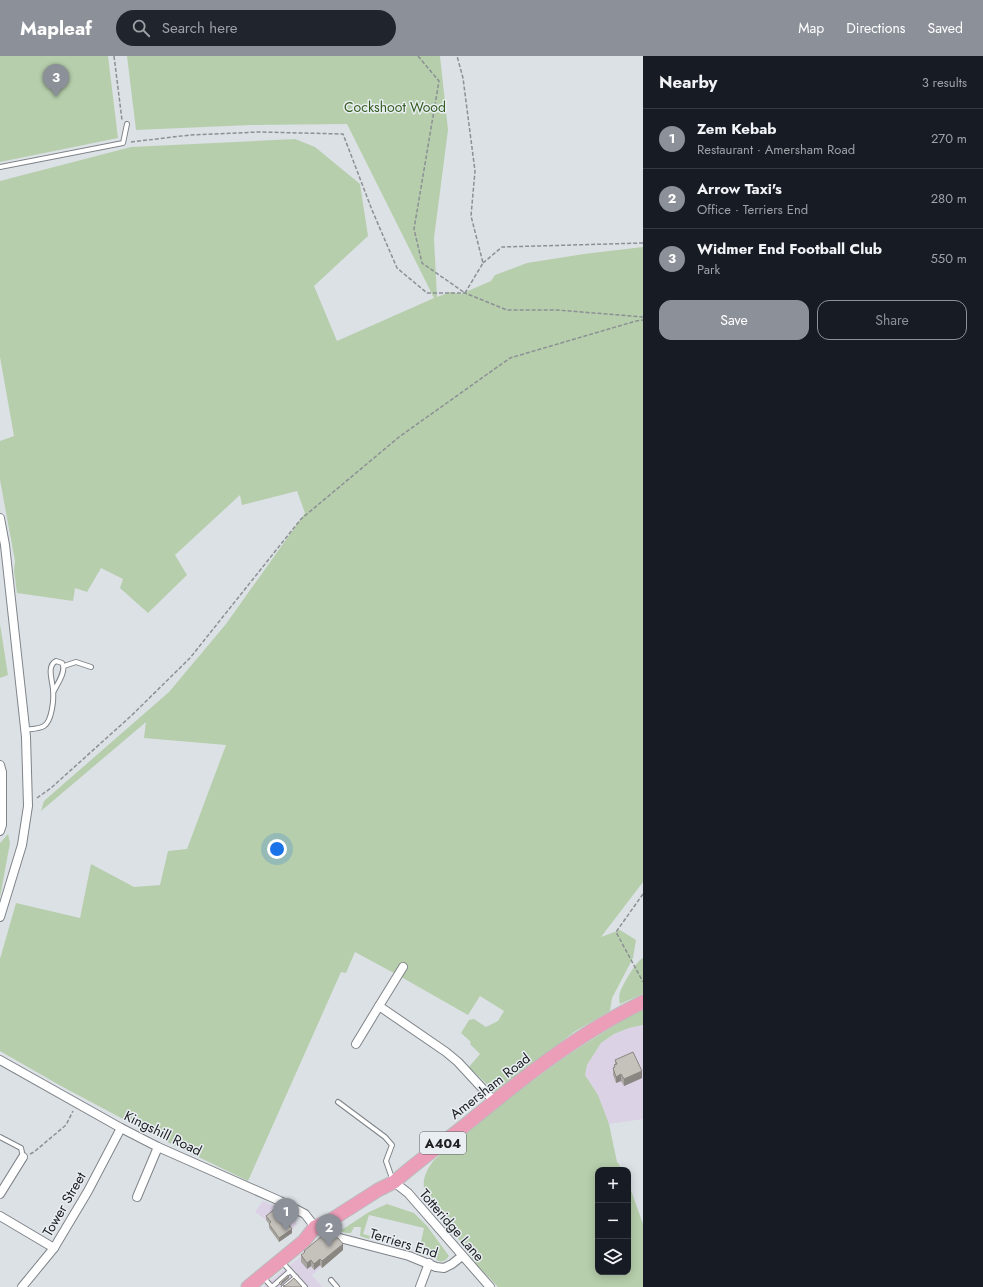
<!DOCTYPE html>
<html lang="en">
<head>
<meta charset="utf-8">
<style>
	:root { --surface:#171b24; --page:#20242c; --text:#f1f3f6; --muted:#9ea1a6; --line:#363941; --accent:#8c9099 }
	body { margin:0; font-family:Jost,sans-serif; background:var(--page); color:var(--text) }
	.controls { position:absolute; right:12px; bottom:12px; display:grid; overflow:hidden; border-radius:8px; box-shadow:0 2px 10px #0003 }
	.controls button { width:36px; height:36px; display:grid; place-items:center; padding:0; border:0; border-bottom:1px solid var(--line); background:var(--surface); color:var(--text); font:20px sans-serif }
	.you { position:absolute; left:277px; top:793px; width:14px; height:14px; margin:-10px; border:3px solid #fff; border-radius:50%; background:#1a73e8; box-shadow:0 0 0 6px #1a73e833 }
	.badge { display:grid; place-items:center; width:26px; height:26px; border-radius:50%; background:var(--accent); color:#fff; font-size:13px; font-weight:700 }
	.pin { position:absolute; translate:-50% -33px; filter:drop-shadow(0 1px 2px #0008) }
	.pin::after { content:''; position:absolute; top:21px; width:14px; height:12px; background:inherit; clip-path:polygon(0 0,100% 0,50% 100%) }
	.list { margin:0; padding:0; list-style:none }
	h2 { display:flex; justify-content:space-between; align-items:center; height:52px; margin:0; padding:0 16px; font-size:17px }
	h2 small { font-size:13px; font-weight:400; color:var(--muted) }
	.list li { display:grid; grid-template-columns:26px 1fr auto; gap:12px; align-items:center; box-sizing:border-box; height:60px; padding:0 16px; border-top:1px solid var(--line) }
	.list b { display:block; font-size:15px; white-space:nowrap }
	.list p { margin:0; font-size:13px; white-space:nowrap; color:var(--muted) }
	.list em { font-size:13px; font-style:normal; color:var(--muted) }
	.actions { display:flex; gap:8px; padding:12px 16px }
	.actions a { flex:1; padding:9px 0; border:1px solid var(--accent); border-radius:12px; text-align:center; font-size:14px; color:var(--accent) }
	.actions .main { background:var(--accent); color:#fff }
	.icon { flex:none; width:22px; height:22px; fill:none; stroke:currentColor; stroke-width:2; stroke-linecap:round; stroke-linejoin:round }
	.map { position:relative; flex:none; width:643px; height:1231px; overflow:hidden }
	header { display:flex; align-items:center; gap:24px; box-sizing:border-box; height:56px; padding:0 20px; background:var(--accent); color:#fff }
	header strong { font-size:19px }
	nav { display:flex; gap:22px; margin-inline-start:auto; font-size:14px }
	.search { width:280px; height:36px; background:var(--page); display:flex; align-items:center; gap:10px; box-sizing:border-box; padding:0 14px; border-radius:22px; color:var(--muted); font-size:15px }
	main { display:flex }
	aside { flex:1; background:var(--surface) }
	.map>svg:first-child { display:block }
	.commercial { fill:#dcd2e6 }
	.green { fill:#b6ceac }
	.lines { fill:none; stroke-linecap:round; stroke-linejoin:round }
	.service-casing { stroke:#7f8489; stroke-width:6 }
	.minor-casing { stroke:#7f8489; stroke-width:10 }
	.primary-casing { stroke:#bbbcbc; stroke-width:15 }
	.path { stroke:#8c9094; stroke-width:1.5; stroke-dasharray:4 2; stroke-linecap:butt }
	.service { stroke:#fff; stroke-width:4 }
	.minor { stroke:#fff; stroke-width:8 }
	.primary { stroke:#ec9eb9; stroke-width:13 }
	.wall { fill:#a9a6a1 }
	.shaded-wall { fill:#8a8783 }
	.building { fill:#c5c1bb; stroke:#8a8783 }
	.labels { text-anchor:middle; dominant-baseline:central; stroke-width:3; stroke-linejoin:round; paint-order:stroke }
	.shield { fill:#e9eef3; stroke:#5a5c5f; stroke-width:1 }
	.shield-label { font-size:13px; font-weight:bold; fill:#1c1e20 }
	.park-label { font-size:14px; fill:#335d1e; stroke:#e9eef3 }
	.street-label { font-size:14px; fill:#1c1e20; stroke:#e9eef3 }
</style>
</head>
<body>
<header>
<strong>Mapleaf</strong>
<div class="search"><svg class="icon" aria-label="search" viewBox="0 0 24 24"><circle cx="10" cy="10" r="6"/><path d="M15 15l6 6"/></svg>Search here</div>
<nav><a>Map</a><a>Directions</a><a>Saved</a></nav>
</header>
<main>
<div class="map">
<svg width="643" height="1231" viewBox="0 0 643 1231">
	<rect width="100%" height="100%" fill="#dce1e6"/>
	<!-- commercial -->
	<g class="commercial">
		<polygon points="643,969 643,1063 609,1068 598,1039 585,1019 587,1009 601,987 614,978 629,972"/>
		<polygon points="263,1145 289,1156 295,1162 297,1169 283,1181 268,1165 255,1156"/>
		<polygon points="322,1183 345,1190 312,1219 322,1231 263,1231"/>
	</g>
	<!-- green -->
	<g class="green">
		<polygon points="0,0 108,0 118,82 0,106"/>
		<polygon points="127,0 440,0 448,74 434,182 437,241 450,236 461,238 491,225 495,219 527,207 584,198 643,191 643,826 601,881 620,874 636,884 633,902 612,942 610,955 574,976 495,1036 469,1011 480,998 470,988 471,986 461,977 469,964 474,963 486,971 498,965 504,955 480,940 468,959 403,922 355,896 346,917 341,916 248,1125 155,1080 61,1030 0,995 0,903 16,847 80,862 91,808 134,831 160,829 168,795 187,793 226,689 144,682 146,666 41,755 44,745 169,636 226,568 305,457 297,435 242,449 240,439 175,499 187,519 148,557 120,532 123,523 101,512 87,536 75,532 73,545 17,537 14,515 15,505 0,424 0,385 14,380 0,301 0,125 131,91 295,83 315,91 360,128 368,180 314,230 337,285 434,242 347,68 251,69 136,74"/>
		<polygon points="0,568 8,619 0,622"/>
		<polygon points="8,778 10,787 0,841 0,787"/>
		<path d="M643,902v36l-23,10c-1,-4 -1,-8 0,-12 3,-8 16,-31 23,-34z"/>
		<path d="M643,954v15l-14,3 -15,6 -13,9 -14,22 -2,10 13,20 11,29 8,38 6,8h-25v102h30v-90l15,42v63h-145l-21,-22 -52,-73c-4,-12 2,-23 9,-32 51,-43 103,-86 159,-121 16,-10 32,-21 50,-29z"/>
		<path d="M387,1148l27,9 13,13 22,30c-7,10 -12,4 -20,-1 -3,-1 -7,-3 -10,-4l5,-23 -55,-13 -6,19 7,2 -1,3 -9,-3 1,-9h-7l-3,6h-5l-6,-2 29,-19z"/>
	</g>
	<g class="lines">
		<!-- service casing -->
		<g class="service-casing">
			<g id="service">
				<polyline points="0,111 123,87 127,68"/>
				<polyline points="64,610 76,606 91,611"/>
				<path d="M25,674c6,-1 14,-1 19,-4 8,-5 10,-27 9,-36 0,-8 -7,-24 3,-29l6,2c5,8 -5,21 -8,28"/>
				<polyline points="338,1046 385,1081 392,1089 386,1105 393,1125"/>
				<polyline points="0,1081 21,1092 23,1101"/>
				<polyline points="282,1206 305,1231"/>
				<polyline points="263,1221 272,1231"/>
				<polyline points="331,1224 337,1231"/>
				<polyline points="272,1231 290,1215"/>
				<polyline points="284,1231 296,1221"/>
			</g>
		</g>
		<!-- minor casing -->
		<g class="minor-casing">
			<g id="minor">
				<polyline points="0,462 5,489 26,681 28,750 22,789 0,861"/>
				<polyline points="0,709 2,716 2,769 0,775"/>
				<polyline points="403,911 379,950 446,996 458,1006 494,1045"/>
				<polyline points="356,988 379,950"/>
				<polyline points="0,1004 121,1072 158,1091 280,1145 305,1158 315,1171"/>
				<polyline points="394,1126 408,1137 490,1231"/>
				<polyline points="0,1138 23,1101"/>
				<polyline points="137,1141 158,1091"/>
				<polyline points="0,1160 54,1192"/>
				<polyline points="336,1181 409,1200 436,1211 444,1212 452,1208 462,1200"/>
				<polyline points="22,1231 54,1192 88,1135 121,1072"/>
				<polyline points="420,1231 429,1207"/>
			</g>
		</g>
		<!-- primary casing -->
		<g class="primary-casing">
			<path id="primary" d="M248,1231l56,-46 11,-14 16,-7 47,-30 16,-8c22,-19 46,-37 69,-55 56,-46 114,-93 180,-125"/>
		</g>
		<!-- path -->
		<g class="path">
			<polyline points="114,0 122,64"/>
			<polyline points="418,0 439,25 414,173 422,207 465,237 483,207 471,160 475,115 463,22 457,0"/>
			<polyline points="131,86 190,79 259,76 343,78 372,154 397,212 427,237 465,237 507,254 557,254 643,261"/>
			<polyline points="483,207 502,191 643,187"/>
			<polyline points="37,742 51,732 131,660 190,602 301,463 399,381 510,302 636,265 643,264"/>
			<polyline points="643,838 616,876 643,926"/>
			<polyline points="30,1098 34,1096 66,1069 73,1055"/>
		</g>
		<!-- service -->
		<use href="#service" class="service"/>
		<!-- minor -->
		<use href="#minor" class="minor"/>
		<!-- primary -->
		<use href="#primary" class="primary"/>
	</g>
	<!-- wall -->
	<g class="wall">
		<polygon points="615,1004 642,1022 624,1030 621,1025 616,1027 613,1019 613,1012 614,1011 614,1009 615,1008"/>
		<polygon points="266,1160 292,1177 279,1186 269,1172 269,1168 266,1164"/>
		<polygon points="343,1194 322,1212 320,1209 314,1214 311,1210 307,1213 301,1206 301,1199 304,1197 304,1195"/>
	</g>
	<!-- shaded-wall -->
	<g class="shaded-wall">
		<polygon points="642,1015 642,1022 624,1030 624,1023"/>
		<polygon points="621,1018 621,1025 616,1027 616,1021"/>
		<polygon points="292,1173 292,1177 279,1186 279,1182"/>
		<polygon points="343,1188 343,1194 322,1212 322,1205"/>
		<polygon points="320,1203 320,1209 314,1214 314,1208"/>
		<polygon points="311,1204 311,1210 307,1213 307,1207"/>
		<polygon points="289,1220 289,1222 282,1228 281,1231 282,1226"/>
	</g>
	<!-- building -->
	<g class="building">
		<polygon points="633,996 642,1015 624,1023 621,1018 616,1021 613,1012 615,1011 614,1009 617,1008 615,1004"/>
		<polygon points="276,1152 292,1173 279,1182 269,1168 271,1166 266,1160"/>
		<polygon points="322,1180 338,1182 343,1188 322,1205 320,1203 314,1208 311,1204 307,1207 301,1199 305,1196 304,1195"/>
		<polygon points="288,1219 289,1220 282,1226 281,1229 279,1227"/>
		<polygon points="294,1222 302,1231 285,1231 283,1230 286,1229"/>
	</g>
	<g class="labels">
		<!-- shield labels -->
		<rect class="shield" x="420" y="1076" width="46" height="22" rx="3"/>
		<g class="shield-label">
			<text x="443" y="1087">A404</text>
		</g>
		<!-- park labels -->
		<g class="park-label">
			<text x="395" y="51">Cockshoot Wood</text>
		</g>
		<!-- street labels -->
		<g class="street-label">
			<text transform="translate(490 1030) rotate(-38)">Amersham Road</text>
			<text transform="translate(163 1077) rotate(26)">Kingshill Road</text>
			<text transform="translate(64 1148) rotate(-60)">Tower Street</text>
			<text transform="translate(452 1169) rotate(49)">Totteridge Lane</text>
			<text transform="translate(404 1187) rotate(17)">Terriers End</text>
		</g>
	</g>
</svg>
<div class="controls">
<button>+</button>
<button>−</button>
<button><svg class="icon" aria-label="layers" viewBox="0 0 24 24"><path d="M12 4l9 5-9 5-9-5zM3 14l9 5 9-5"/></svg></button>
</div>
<div class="you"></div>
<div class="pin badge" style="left:286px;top:1175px">1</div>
<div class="pin badge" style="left:329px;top:1191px">2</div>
<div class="pin badge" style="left:56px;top:41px">3</div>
</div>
<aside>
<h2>Nearby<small>3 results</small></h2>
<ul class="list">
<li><span class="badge">1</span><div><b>Zem Kebab</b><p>Restaurant · Amersham Road</p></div><em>270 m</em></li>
<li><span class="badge">2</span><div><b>Arrow Taxi's</b><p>Office · Terriers End</p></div><em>280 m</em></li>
<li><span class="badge">3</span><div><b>Widmer End Football Club</b><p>Park</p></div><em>550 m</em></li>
</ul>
<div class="actions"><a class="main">Save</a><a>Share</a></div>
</aside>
</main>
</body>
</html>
